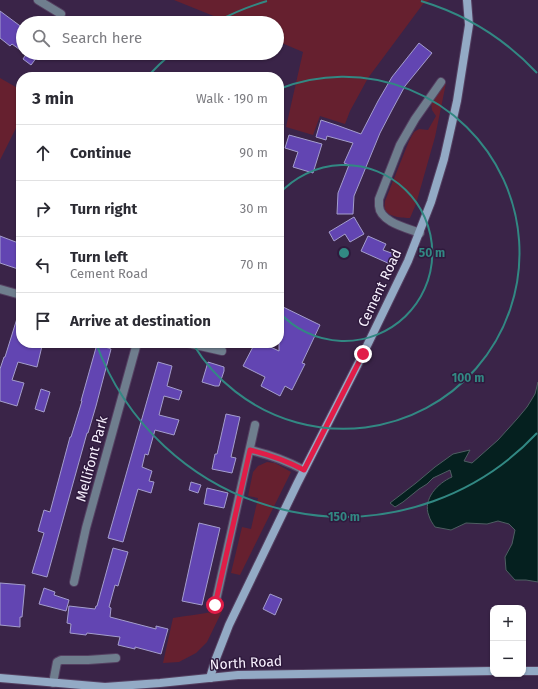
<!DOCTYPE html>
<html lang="en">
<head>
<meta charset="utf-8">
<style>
	:root { --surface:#fff; --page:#f2f2f3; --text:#2b2b33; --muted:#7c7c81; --line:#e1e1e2 }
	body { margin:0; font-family:"Fira Sans",sans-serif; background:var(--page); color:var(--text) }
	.controls { position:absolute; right:12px; bottom:12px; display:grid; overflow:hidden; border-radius:8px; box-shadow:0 1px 3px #0004 }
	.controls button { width:36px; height:36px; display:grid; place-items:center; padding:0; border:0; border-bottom:1px solid var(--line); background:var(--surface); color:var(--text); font:20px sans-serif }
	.stop { position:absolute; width:12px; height:12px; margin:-9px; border:3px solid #e11d48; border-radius:50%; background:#fff }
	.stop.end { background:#e11d48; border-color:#fff; box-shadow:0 1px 4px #0008 }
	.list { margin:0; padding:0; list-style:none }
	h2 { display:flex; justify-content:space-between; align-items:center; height:52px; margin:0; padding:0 16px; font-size:17px }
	h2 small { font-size:13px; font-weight:400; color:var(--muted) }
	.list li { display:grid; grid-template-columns:26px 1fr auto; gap:12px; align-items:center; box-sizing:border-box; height:56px; padding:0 16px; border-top:1px solid var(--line) }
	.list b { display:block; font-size:15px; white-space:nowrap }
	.list p { margin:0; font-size:13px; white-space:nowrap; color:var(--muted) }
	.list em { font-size:13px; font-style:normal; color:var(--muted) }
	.icon { flex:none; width:22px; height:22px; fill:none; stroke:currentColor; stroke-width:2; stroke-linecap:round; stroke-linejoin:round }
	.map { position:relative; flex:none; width:538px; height:689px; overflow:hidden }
	.search { position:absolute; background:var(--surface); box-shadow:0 1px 3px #0004; left:16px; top:16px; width:268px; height:44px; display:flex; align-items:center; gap:10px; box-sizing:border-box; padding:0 14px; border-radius:22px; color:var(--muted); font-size:15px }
	.panel { position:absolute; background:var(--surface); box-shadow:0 1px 3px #0004; left:16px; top:72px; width:268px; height:276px; border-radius:16px }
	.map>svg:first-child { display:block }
	.green { fill:#66202f }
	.water { fill:#05201f; stroke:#4e5e62 }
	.building { fill:#6245b2; stroke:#a49dcd }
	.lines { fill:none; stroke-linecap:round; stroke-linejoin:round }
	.street-casing { stroke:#544061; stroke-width:10 }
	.secondary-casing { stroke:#544061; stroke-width:10 }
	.street { stroke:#6f7e8e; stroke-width:8 }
	.secondary { stroke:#93aac5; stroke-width:8 }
	.route { stroke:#e11d48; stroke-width:5 }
	.ring { fill:none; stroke:#328883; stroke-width:2 }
	.labels { text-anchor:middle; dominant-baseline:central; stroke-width:3; stroke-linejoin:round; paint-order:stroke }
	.street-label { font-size:14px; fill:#f7effd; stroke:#2f1a3d }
	.centre { fill:#328883; stroke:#2f1a3d; stroke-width:2 }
	.ring-label { font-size:12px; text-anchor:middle; font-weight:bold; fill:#328883; stroke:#2f1a3d; stroke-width:3; stroke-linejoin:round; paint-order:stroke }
</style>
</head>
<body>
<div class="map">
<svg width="538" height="689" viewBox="0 0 538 689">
	<rect width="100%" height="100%" fill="#3a2448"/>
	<!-- green -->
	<g class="green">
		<polygon points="174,0 430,0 423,4 368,78 350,111 345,124 320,116 313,135 286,127 303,52 277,41 277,23 231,23"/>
		<polygon points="0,78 21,90 21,118 0,160"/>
		<path d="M446,83l-11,54 -19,67 -6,14c-7,0 -23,-1 -25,-9 -1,-1 0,-7 0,-8l24,-60 5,-9 5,-3 9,1 8,-14 -4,-6 -1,-8z"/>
		<polygon points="267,462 275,463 291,472 240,575 231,573 242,527 251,529 258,498 248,496 253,472 258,466"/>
		<path d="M223,609l-16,33 -11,11 -17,9 -16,1 10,-45c17,-3 34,-4 50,-9z"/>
	</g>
	<!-- water -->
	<path class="water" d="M538,382v200l-12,-2h-11l-9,-10 -1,-13 7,-13 3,-14 -6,-6 -11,-3 -11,3 -21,-1 -15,7 -16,-3c-2,-3 -5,-7 -6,-11 -7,-17 9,-33 23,-39l-2,-7 -17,8 -6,6 -8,5 -16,13 -8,5 -5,-4 26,-20 19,-16 18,-13 17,-4 -6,11 8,2 26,-23 19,-21 10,-12 8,-13z"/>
	<!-- building -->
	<g class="building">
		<polygon points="0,11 23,28 23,52 12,44 10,46 0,38"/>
		<polygon points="419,43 432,53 405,86 392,110 380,133 354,196 353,214 337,214 338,193 349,165 344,163 353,143 327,136 326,140 316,137 321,120 339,126 361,134 378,101 392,77"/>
		<polygon points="27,53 40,53 31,65 23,59"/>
		<polygon points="289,135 322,144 313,173 293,167 298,152 285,148"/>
		<polygon points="354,217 364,234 350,242 345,234 334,241 329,232"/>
		<polygon points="0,236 21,244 21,270 0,263"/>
		<polygon points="368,236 386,244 383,250 394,254 390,264 361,251"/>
		<polygon points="279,305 320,325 302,363 305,364 292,390 285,386 280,396 261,386 265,377 243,366 255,343 262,343 279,351"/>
		<polygon points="19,312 21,312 21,343 30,343 42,346 37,367 18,362 12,380 24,383 17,406 0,401 0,369 4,357 5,357"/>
		<polygon points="97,344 111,349 96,406 88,433 87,433 47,577 32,573 44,533 38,531 44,510 50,512 70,437 71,437 82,401 81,401"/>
		<polygon points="158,362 172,366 167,386 182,391 179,400 164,396 159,415 179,420 174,435 155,430 148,455 145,454 142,467 152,471 149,481 154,482 151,493 138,489 123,542 108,538"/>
		<polygon points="208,362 224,367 224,371 219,386 215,386 202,382"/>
		<polygon points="41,389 50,392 44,412 35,409"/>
		<polygon points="226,414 240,417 231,457 236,458 232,473 212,469 215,454 217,454"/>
		<polygon points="191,482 201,485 198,493 189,490"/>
		<polygon points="207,488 228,493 224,508 204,504"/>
		<polygon points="199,523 220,528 202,605 182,601"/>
		<polygon points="113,548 128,552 118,586 115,585 109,607 111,608 110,617 156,629 156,626 168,629 161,654 135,647 135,649 118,645 120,637 87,633 86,635 70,633 71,624 67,623 69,606 95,609 96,606 97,606"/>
		<polygon points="0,583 25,585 22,617 20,617 20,627 0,625"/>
		<polygon points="44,588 55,592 54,595 69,600 66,611 39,604"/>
		<polygon points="270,594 282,599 275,615 263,609"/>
	</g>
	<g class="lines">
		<!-- street casing -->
		<g class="street-casing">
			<g id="street">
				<polyline points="38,0 61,14"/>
				<path d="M420,233c-13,-5 -40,-11 -41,-27 0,-2 0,-4 0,-7l21,-54 15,-26 26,-37"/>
				<polyline points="0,289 21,295"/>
				<polyline points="187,343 222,351"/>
				<path d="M250,450c21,5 35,10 54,20"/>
				<polyline points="74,582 86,528 137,343"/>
				<polyline points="215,605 255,425"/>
				<polyline points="53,683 57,662 61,660 88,660 116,658"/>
			</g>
		</g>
		<!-- secondary casing -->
		<g class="secondary-casing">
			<g id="secondary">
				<polyline points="523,671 538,671"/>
				<polyline points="0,678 105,687 160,683 238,675 493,671"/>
				<polyline points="210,678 215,661 229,625 297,484 363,354 408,261 431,202 444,159 457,101 469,25 467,0"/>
			</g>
		</g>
		<!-- street -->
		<use href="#street" class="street"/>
		<!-- secondary -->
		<use href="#secondary" class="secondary"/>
	</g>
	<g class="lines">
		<!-- route -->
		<path class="route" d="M215,605l35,-155c21,5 35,10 54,20l59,-116"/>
	</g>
	<!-- distance rings -->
	<g class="ring">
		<path d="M279 194A88 88 0 1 1 279 312"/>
		<path d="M279 89A176 176 0 1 1 193 344"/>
		<path d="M537 433A264 264 0 0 1 96 343M148 76A264 264 0 0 1 171 54M216 22A264 264 0 0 1 267 1M421 1A264 264 0 0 1 537 73"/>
	</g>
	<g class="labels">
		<!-- street labels -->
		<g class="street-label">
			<text transform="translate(380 288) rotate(-65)">Cement Road</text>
			<text transform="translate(92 459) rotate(-75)">Mellifont Park</text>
			<text transform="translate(246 663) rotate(-3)">North Road</text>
		</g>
	</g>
	<circle cx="344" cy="253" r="6" class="centre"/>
	<g class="ring-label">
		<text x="432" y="257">50 m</text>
		<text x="468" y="382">100 m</text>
		<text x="344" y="521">150 m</text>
	</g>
</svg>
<div class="controls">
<button>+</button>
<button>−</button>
</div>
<div class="stop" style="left:215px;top:605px"></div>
<div class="stop end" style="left:363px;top:354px"></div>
<div class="search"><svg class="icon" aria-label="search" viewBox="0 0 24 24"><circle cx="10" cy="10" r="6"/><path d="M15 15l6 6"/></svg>Search here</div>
<section class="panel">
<h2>3 min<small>Walk · 190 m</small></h2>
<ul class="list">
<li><svg class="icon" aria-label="ahead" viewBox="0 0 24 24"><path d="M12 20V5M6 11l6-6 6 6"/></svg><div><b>Continue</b></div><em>90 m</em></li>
<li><svg class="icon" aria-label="right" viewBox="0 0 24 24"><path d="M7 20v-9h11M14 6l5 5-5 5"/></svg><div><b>Turn right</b></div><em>30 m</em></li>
<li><svg class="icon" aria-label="left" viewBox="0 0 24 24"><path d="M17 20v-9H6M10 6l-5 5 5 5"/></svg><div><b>Turn left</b><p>Cement Road</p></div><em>70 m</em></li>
<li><svg class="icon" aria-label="arrive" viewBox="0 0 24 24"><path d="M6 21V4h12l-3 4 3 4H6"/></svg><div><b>Arrive at destination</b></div></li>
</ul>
</section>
</div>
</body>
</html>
